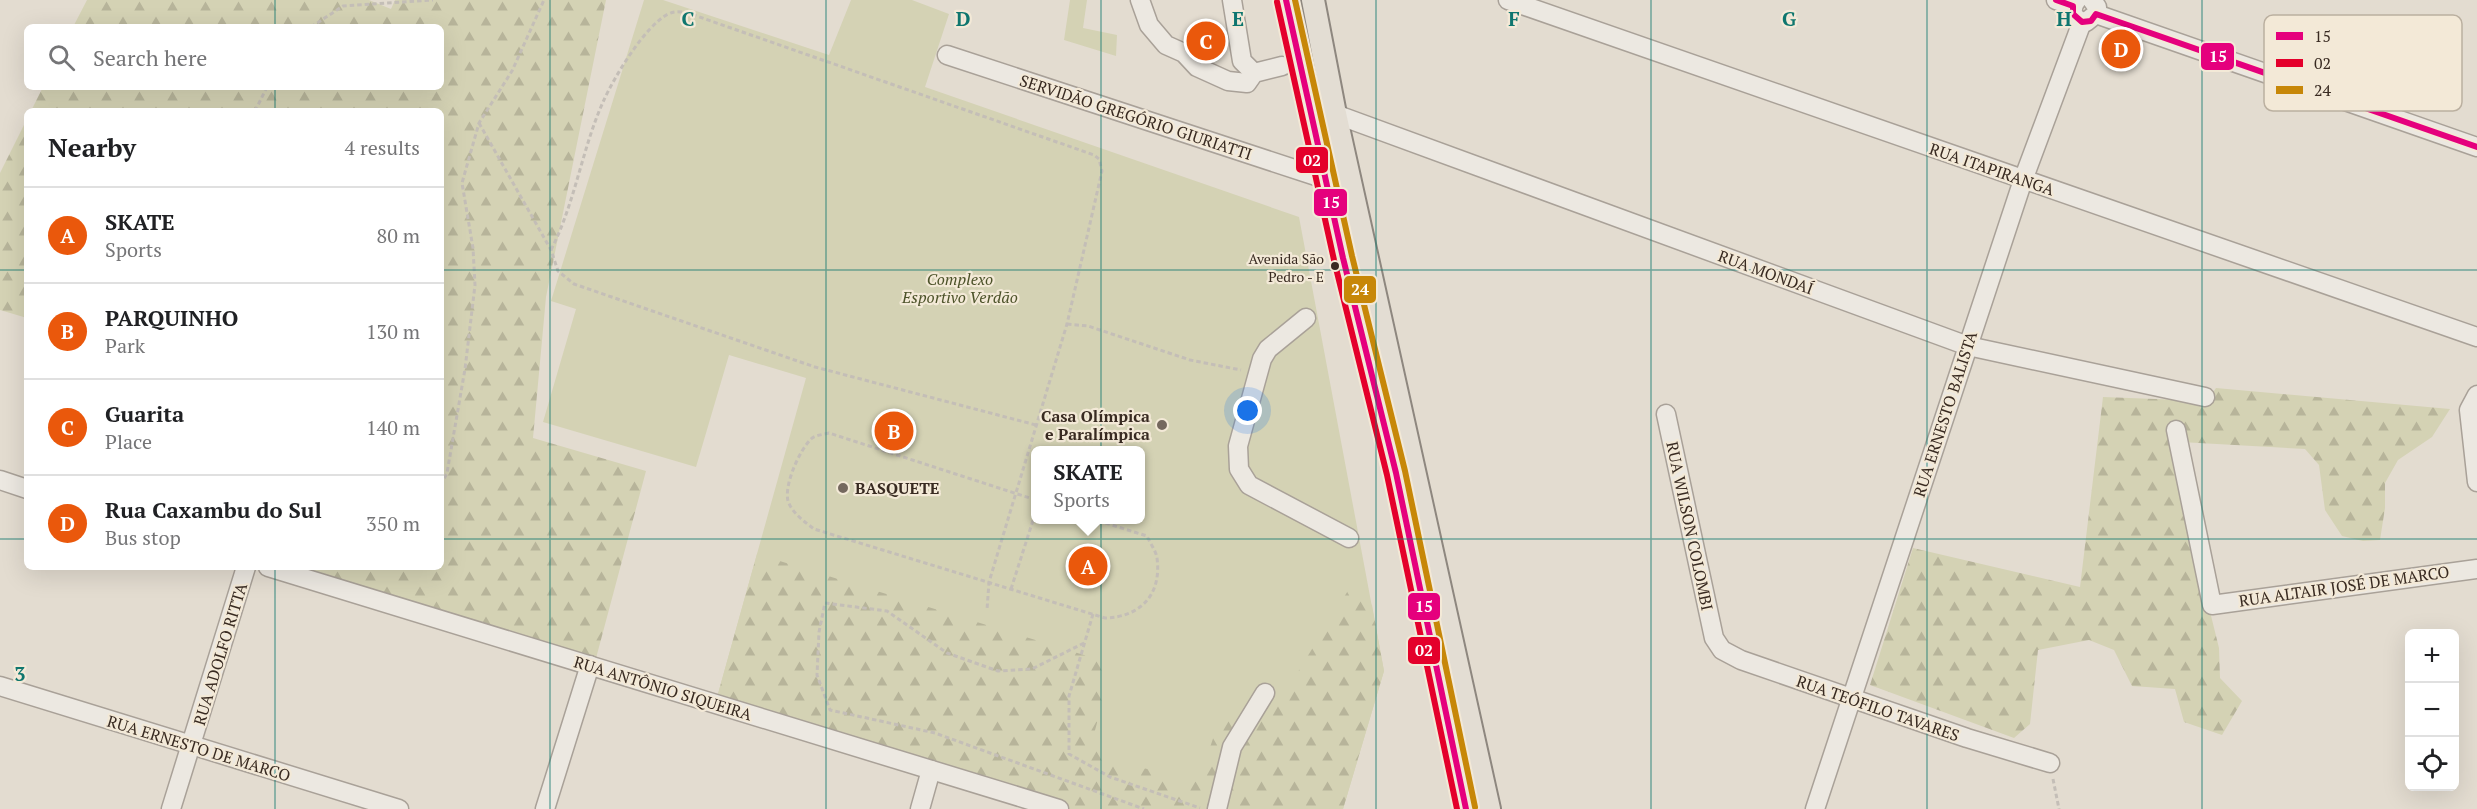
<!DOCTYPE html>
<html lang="en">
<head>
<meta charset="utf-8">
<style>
	:root { --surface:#fff; --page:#f2f2f2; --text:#202124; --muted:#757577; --line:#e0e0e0; --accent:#ea580c }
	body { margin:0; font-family:"PT Serif",serif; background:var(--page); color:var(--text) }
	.controls { position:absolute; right:18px; bottom:18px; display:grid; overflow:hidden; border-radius:9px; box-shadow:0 6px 24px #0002 }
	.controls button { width:54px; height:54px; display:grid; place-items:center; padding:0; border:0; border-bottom:2px solid var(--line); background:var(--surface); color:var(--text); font:30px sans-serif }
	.you { position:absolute; left:1248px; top:411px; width:21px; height:21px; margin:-15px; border:4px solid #fff; border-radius:50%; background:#1a73e8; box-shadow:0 0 0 9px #1a73e833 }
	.badge { display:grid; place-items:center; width:39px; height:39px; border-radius:50%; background:var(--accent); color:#fff; font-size:20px; font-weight:700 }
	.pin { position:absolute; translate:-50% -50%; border:3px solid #fff; box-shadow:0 2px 6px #0006 }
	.popup { position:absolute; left:1031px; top:446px; width:114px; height:78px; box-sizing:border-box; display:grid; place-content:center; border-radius:9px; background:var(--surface); filter:drop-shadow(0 2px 4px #0005); font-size:20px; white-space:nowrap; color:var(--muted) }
	.popup b { font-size:22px; color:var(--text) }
	.popup::after { content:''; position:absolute; left:50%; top:100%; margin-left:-12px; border:12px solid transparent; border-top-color:var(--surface) }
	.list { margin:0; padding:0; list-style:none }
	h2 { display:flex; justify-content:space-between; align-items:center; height:78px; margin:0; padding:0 24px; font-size:26px }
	h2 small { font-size:20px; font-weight:400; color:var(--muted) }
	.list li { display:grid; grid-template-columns:39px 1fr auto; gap:18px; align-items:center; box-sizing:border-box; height:96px; padding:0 24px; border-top:2px solid var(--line) }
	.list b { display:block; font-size:22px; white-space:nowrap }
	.list p { margin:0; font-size:20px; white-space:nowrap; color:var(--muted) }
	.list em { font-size:20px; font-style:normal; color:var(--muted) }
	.icon { flex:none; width:33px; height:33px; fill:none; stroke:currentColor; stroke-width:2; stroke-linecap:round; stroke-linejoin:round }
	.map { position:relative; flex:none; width:2477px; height:809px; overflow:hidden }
	.search { position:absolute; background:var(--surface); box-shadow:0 6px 24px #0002; left:24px; top:24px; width:420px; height:66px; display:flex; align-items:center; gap:15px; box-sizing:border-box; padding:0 21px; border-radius:9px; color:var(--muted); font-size:22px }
	.panel { position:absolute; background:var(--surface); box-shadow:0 6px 24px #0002; left:24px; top:108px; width:420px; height:462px; border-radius:9px }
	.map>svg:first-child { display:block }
	.green { fill:#d4d2b4; fill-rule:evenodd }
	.forest { fill:url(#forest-firs) }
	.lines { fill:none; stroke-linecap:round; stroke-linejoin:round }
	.minor-casing { stroke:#a9a198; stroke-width:21 }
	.major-casing { stroke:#8e877f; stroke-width:26 }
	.path { stroke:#c4beb7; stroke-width:3; stroke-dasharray:4.5 3; stroke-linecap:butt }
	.minor { stroke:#ece8e1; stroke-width:18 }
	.major { stroke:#e3ddd3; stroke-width:22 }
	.bus-1-casing { stroke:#f3e9d7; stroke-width:10 }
	.bus-2-casing { stroke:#f3e9d7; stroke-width:10 }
	.bus-3-casing { stroke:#f3e9d7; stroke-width:10 }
	.bus-1 { stroke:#e5007d; stroke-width:6 }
	.bus-2 { stroke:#e4002b; stroke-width:6 }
	.bus-3 { stroke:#c78708; stroke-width:6 }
	.grid { fill:none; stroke:#0f766e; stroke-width:1.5; stroke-opacity:0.55 }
	.bus-dot { fill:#382a21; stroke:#f3e9d7; stroke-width:2 }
	.poi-dot { fill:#74685e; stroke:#f3e9d7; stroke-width:2 }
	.labels { text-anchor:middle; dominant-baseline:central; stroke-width:4.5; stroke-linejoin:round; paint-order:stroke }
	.bus-label { font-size:14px; fill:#382a21; stroke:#f3e9d7; text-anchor:end }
	.street-label { font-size:16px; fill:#382a21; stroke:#f3e9d7 }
	.park-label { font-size:16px; font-style:italic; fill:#4c5229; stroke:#f3e9d7 }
	.poi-label { font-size:16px; font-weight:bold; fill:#382a21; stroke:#f3e9d7; text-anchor:end }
	.key { fill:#f3e9d7; stroke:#bbb0a0; stroke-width:1.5 }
	.key-label { font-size:16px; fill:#382a21 }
	.grid-label { font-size:20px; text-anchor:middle; font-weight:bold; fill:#0f766e; stroke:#f3e9d7; stroke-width:4.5; stroke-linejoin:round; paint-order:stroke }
	.line-badge { stroke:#f3e9d7; stroke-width:2 }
	.badge-label { font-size:16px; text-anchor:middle; font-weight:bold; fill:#fff }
</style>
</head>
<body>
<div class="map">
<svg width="2477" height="809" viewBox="0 0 2477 809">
	<defs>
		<pattern id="forest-firs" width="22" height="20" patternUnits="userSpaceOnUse" patternTransform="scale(1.5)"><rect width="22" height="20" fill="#d4d2b4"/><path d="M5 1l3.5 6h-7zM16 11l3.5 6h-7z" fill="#b7b49a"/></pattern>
	</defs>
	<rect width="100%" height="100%" fill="#e3dcd0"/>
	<!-- green -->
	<g class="green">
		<path d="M644,0h19l166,55 22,-55h61l37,14 -24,73 374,130 85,454 -41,138h-272l-355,-108 90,-323 -77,-23 -33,112 -153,-45 33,-113 -25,-8zM1036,450h104v70h-104z"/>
		<polygon points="1070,0 1087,0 1083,28 1117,35 1116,56 1064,40"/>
	</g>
	<!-- forest -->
	<g class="forest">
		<polygon points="87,0 369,0 391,9 395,0 606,0 546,297 533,438 646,471 595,662 288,567 441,567 441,111 31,111 43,87 441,87 441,27 73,27"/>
		<polygon points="27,119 27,318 0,310 0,173"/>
		<polygon points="2216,388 2450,409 2432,437 2398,460 2385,483 2385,508 2380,540 2363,541 2342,536 2325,510 2319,465 2305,449 2181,442 2175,470 2219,648 2220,678 2242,701 2222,735 2184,722 2175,689 2132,686 2114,650 2089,640 2038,650 2030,724 2014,738 1870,685 1913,548 2080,587 2103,397 2207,401"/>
		<polygon points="757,554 1113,664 1091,745 1108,759 1198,782 1226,701 1272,714 1349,589 1372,605 1384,671 1343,809 1071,809 716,701"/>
	</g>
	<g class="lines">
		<!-- minor casing -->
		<g class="minor-casing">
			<g id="minor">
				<polyline points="1140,0 1149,25 1166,45 1184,53 1197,67 1228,81 1247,83 1254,73 1282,66"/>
				<polyline points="1232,0 1242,61 1254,73"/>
				<polyline points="1508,0 2477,337"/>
				<polyline points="2056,0 2073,6"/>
				<path d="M2077,0c-8,10 -4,21 9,22l10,-8 1,-7 -5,-7"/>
				<polyline points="2096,14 2477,147"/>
				<polyline points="947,55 1325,179"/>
				<polyline points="1335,114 1968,346 2205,397"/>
				<polyline points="1306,318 1268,349 1262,359 1238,446 1239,469 1249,485 1349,538"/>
				<polyline points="2477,395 2469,410 2477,482"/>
				<polyline points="1666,414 1714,638 1722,650 1741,660 1967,738 2050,763"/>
				<polyline points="2176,430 2212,605 2477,569"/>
				<polyline points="0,480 27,489"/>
				<polyline points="268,567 1059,809"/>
				<polyline points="0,686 399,809"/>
				<polyline points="171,809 246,567"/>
				<polyline points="545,809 590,665"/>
				<polyline points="920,809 931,770"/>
				<polyline points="1217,809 1232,747 1265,693"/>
				<polyline points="1815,809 2023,180 2082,22"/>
			</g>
		</g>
		<!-- major casing -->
		<g class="major-casing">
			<g id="major">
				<polyline points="1286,0 1343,258 1396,473 1466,809"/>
				<polyline points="1313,0 1335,114 1489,809"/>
			</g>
		</g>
		<!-- path -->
		<g class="path">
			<polyline points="311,27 343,6 433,0"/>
			<polyline points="255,111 267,87"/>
			<polyline points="479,123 551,250 558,271 574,284 815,367 1036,425"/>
			<path d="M551,250c24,-47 31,-101 52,-148 11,-25 42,-76 65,-88 8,-4 15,-2 23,0l403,141 5,4 3,12 -35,153 -78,258 -2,28"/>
			<polyline points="1067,324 1088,326 1190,360 1241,370"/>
			<polyline points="441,485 447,473 465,369 475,285 473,248 462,183 479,123 512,71 544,0"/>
			<path d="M1036,500l-207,-67c-7,2 -14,2 -18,6 -12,12 -27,46 -23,62 4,12 17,21 26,28l291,89c35,-1 57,-23 52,-60 -1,-7 -7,-15 -10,-22l-51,-16"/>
			<polyline points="1011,589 1036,511"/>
			<polyline points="1093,614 1069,696 1069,754 1110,777 1200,808"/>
			<polyline points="1084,643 1032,669 998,671 947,653 887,611 825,603 819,632 817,675 830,710 935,733 1144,809"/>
			<polyline points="2053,779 2059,809"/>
		</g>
		<!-- minor -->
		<use href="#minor" class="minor"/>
		<!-- major -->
		<use href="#major" class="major"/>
		<!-- bus-1 casing -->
		<g class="bus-1-casing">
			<g id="bus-1">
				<polyline points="1286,0 1343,258 1396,473 1466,809"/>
				<polyline points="2056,0 2073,6 2073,14 2082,22 2091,21 2096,14 2477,147"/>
			</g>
		</g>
		<!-- bus-2 casing -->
		<g class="bus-2-casing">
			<polyline id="bus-2" points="1277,2 1334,260 1387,475 1457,809"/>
		</g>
		<!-- bus-3 casing -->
		<g class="bus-3-casing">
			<polyline id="bus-3" points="1295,0 1352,256 1405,471 1475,807"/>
		</g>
		<!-- bus-1 -->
		<use href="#bus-1" class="bus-1"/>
		<!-- bus-2 -->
		<use href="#bus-2" class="bus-2"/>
		<!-- bus-3 -->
		<use href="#bus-3" class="bus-3"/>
	</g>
	<!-- grid -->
	<path class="grid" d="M275,0v27M550,0v809M826,0v809M1101,0v809M1376,0v809M1651,0v809M1927,0v809M2202,0v809M275,87v24M0,270h27M441,270h2036M0,539h27M441,539h2036M275,567v242"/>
	<!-- markers -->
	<circle class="bus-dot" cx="1335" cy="266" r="5"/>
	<g class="poi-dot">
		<circle cx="1162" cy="425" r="6"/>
		<circle cx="843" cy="488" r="6"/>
	</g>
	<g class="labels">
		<!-- bus labels -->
		<g class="bus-label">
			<text x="1324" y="258">Avenida São<tspan x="1324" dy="18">Pedro - E</tspan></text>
		</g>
		<!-- street labels -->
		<g class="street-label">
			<text transform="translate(1136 117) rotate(18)">SERVIDÃO GREGÓRIO GIURIATTI</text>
			<text transform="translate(1992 169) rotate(19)">RUA ITAPIRANGA</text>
			<text transform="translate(1766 272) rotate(20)">RUA MONDAÍ</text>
			<text transform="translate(1945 414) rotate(-72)">RUA ERNESTO BALISTA</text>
			<text transform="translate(1690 526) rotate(78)">RUA WILSON COLOMBI</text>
			<text transform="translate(2344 586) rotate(-8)">RUA ALTAIR JOSÉ DE MARCO</text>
			<text transform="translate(220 654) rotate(-73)">RUA ADOLFO RITTA</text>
			<text transform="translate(663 688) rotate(17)">RUA ANTÔNIO SIQUEIRA</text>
			<text transform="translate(1878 708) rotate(19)">RUA TEÓFILO TAVARES</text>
			<text transform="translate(199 748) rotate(17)">RUA ERNESTO DE MARCO</text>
		</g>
		<!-- park labels -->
		<g class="park-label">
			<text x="960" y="279">Complexo<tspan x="960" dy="18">Esportivo Verdão</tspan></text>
		</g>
		<!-- poi labels -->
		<g class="poi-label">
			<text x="1150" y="416">Casa Olímpica<tspan x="1150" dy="18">e Paralímpica</tspan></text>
			<text x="855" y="488" text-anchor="start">BASQUETE</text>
		</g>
	</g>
	<!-- legend -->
	<rect x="2264" y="15" width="198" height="96" rx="9" class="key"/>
	<rect x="2276" y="32" width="27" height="8" fill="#e5007d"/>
	<rect x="2276" y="59" width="27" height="8" fill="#e4002b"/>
	<rect x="2276" y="86" width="27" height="8" fill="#c78708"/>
	<g class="key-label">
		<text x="2314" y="42">15</text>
		<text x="2314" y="69">02</text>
		<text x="2314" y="96">24</text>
	</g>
	<g class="grid-label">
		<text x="688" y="26">C</text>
		<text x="963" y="26">D</text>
		<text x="1238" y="26">E</text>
		<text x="1514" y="26">F</text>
		<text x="1789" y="26">G</text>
		<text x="2064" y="26">H</text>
		<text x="20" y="681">3</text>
	</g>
	<g class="line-badge">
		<rect x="2200" y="42" width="35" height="29" rx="6" fill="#e5007d"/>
		<rect x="1295" y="146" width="34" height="28" rx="6" fill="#e4002b"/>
		<rect x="1313" y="188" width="35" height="29" rx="6" fill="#e5007d"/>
		<rect x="1343" y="275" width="34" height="29" rx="6" fill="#c78708"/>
		<rect x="1407" y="592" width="34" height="29" rx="6" fill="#e5007d"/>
		<rect x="1407" y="636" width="34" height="29" rx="6" fill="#e4002b"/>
	</g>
	<g class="badge-label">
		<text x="2218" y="62">15</text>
		<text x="1312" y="166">02</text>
		<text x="1331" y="208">15</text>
		<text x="1360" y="295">24</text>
		<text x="1424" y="612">15</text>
		<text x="1424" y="656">02</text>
	</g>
</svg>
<div class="controls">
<button>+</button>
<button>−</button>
<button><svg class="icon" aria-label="locate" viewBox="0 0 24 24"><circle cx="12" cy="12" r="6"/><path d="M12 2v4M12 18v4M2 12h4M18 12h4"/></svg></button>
</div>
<div class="you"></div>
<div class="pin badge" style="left:1088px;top:566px">A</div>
<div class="popup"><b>SKATE</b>Sports</div>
<div class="pin badge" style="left:894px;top:431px">B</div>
<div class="pin badge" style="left:1206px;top:41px">C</div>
<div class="pin badge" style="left:2121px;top:49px">D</div>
<div class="search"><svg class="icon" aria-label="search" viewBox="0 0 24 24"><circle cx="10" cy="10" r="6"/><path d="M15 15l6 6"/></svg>Search here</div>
<section class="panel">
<h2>Nearby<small>4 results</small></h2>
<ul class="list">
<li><span class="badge">A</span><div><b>SKATE</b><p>Sports</p></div><em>80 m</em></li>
<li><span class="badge">B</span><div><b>PARQUINHO</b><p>Park</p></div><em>130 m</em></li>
<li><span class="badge">C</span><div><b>Guarita</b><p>Place</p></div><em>140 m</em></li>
<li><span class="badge">D</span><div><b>Rua Caxambu do Sul</b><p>Bus stop</p></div><em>350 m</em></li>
</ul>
</section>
</div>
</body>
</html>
